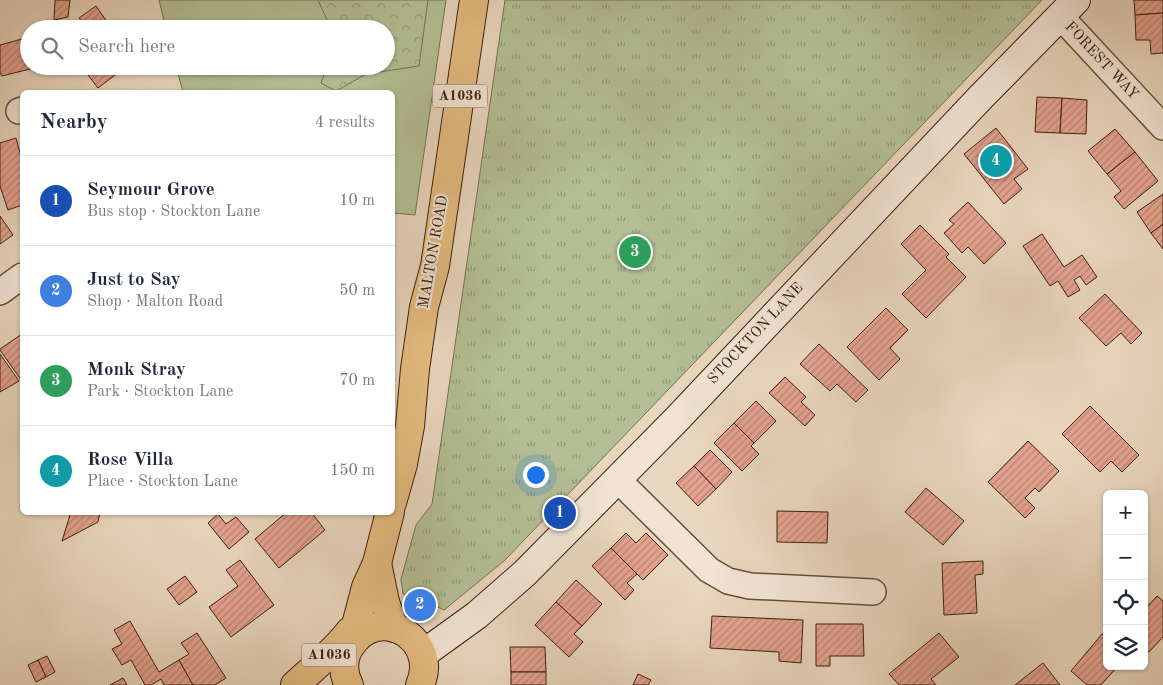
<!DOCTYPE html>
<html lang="en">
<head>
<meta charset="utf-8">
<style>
	:root { --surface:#fff; --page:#f2f2f3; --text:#1f2937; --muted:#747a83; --line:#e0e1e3; --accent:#8f2418 }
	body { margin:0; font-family:"Old Standard TT",serif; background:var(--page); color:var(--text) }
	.controls { position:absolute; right:15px; bottom:15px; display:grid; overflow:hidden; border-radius:8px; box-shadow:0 1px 4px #0004 }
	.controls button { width:45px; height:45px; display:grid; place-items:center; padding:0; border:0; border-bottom:1px solid var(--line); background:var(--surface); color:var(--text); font:25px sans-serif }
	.you { position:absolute; left:535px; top:474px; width:18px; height:18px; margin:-12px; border:4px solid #fff; border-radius:50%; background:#1a73e8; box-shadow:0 0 0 8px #1a73e833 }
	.badge { display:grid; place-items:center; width:32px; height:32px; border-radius:50%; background:var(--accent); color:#fff; font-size:16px; font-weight:700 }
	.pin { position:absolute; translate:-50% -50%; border:2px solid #fff; box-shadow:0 1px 5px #0006 }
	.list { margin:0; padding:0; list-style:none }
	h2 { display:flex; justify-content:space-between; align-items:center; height:65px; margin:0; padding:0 20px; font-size:21px }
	h2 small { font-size:16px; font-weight:400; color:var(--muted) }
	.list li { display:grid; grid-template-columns:32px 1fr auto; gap:15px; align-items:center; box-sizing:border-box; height:90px; padding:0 20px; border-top:1px solid var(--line) }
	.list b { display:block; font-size:19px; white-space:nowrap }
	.list p { margin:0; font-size:16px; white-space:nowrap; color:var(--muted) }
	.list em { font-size:16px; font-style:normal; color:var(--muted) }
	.icon { flex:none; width:28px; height:28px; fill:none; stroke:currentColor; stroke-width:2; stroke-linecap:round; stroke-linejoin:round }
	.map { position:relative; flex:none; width:1163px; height:685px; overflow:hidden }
	.search { position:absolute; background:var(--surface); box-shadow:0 1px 4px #0004; left:20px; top:20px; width:375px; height:55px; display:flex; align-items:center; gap:12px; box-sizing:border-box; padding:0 18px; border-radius:28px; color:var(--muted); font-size:19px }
	.panel { position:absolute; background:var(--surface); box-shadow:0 1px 4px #0004; left:20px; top:90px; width:375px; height:425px; border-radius:8px }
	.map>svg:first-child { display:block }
	.green { fill:#b3be94; stroke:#787050 }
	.forest { fill:url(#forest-crowns); stroke:#787050 }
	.park { fill:url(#park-tufts); stroke:#787050 }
	.building { fill:url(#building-hatch); stroke:#3d210c }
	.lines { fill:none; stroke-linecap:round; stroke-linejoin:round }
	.street-casing { stroke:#684e38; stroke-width:28 }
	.secondary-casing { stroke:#3d210c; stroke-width:30 }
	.primary-casing { stroke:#3d210c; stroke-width:30 }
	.street { stroke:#f1e4d5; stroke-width:25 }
	.secondary { stroke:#f1e4d5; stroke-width:28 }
	.primary { stroke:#e4bb7f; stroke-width:28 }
	.labels { text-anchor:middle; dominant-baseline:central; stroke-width:4.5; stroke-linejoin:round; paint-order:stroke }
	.shield { fill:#f1e4d5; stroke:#735c48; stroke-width:1 }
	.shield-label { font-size:14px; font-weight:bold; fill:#3d210c }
	.street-label { font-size:15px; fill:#3d210c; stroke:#f1e4d5 }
</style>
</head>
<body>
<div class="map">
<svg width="1163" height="685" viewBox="0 0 1163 685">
	<defs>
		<pattern id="forest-crowns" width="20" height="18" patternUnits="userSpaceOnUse" patternTransform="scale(1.25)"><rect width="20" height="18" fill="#b3be94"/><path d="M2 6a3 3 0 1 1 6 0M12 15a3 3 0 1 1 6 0" fill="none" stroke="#939a77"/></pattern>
		<pattern id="park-tufts" width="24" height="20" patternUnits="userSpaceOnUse" patternTransform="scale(1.25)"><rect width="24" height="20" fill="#b3be94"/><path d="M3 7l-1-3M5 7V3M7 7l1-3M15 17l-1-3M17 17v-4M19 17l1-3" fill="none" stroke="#939a77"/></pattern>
		<pattern id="building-hatch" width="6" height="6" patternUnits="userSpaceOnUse" patternTransform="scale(1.25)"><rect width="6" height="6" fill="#e5a390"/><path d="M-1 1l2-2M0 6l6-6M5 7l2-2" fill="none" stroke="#bb8474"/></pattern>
	</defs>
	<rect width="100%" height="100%" fill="#e9d6be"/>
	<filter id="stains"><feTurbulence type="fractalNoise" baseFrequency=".004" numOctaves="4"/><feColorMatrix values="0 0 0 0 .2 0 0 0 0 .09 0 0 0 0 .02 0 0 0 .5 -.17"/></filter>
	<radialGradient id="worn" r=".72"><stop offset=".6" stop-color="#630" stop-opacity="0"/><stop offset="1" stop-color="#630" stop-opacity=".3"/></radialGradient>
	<!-- green -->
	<polygon class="green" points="159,0 446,0 415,215 393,213 392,92 183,92 176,66 386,66 386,29 166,29"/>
	<!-- forest -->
	<polygon class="forest" points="318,0 428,0 419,66 366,74 336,91 321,83 327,66 386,66 386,29 331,29"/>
	<!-- park -->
	<polygon class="park" points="505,0 1042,0 504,561 444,610 414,595 403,594 401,579 416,525 432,504"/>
	<!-- building -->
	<g class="building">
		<polygon points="55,0 70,0 68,17 54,20"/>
		<polygon points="1134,0 1163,0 1163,13 1135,15"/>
		<polygon points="96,6 112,29 80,29 85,25 79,18"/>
		<polygon points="1163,13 1163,53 1151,54 1150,40 1136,40 1135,15"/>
		<polygon points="29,37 29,66 42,66 2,76 0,73 0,45"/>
		<polygon points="92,66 127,66 98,88 88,75 95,70"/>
		<polygon points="1037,97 1062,98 1060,133 1035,132"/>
		<polygon points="1062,98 1087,100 1086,134 1060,133"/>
		<polygon points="996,128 1028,169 1014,179 1022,189 1004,204 964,154"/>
		<polygon points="1115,129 1135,152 1107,174 1088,151"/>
		<polygon points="16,138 22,160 22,205 8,210 0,186 0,143"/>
		<polygon points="1135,152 1158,181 1124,209 1114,197 1121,191 1107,174"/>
		<polygon points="1163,194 1163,224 1151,233 1137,212"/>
		<polygon points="968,202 1006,243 984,264 968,247 962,253 944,233 954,224 949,220"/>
		<polygon points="0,216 13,235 0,244"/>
		<polygon points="1163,224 1163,249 1151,233"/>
		<polygon points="920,225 949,254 946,257 966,277 926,318 902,294 926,270 901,244"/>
		<polygon points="1042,234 1064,267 1082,255 1097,277 1086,285 1080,276 1074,280 1080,290 1068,297 1058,281 1050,286 1023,246"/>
		<polygon points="1105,294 1142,333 1131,344 1121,333 1106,346 1079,318"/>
		<polygon points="886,308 908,330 890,348 900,359 879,380 847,347"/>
		<polygon points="22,334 22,381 0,350 0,349"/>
		<polygon points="819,344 868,390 856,402 837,384 830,391 800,364"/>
		<polygon points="0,354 19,381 0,392"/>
		<polygon points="785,377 806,397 801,402 815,415 805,426 769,393"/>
		<polygon points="756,401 776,421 754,443 734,423"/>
		<polygon points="1090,406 1139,455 1122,472 1111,461 1100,472 1062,434"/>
		<polygon points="734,423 754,443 751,446 759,454 742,471 714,443"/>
		<polygon points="1028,441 1059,471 1039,492 1035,488 1025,498 1035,508 1025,518 988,482"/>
		<polygon points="710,450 732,472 716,489 694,466"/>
		<polygon points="694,466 716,489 698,506 676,483"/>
		<polygon points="926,488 964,521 943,545 905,512"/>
		<polygon points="777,511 828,512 827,543 777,542"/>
		<polygon points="71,512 100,512 98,522 62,541"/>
		<polygon points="287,512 311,512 325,530 279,568 255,539"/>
		<polygon points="218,514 226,524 236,517 249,532 229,549 208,523"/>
		<polygon points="626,533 636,543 646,533 668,555 643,580 611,548"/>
		<polygon points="611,548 637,574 627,583 634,590 625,600 592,566"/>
		<polygon points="240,560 274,605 231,637 209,607 238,586 226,570"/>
		<polygon points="983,561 983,574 975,575 977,613 944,615 942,563"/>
		<polygon points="185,576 197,592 179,605 167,589"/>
		<polygon points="576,580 602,604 582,626 556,602"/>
		<polygon points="411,594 433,608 429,615 407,602"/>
		<polygon points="1157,596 1163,601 1163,637 1149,652 1144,648 1144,610"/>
		<polygon points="556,602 582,626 574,634 583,642 569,657 535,625"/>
		<polygon points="712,616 803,620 801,663 779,661 779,652 710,648"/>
		<polygon points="130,621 159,672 179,660 193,685 164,685 161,679 151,685 145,685 131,660 122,665 112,649 122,644 114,630"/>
		<polygon points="816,624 863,624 864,656 830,656 830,666 816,666"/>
		<polygon points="197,633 226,678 215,685 193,685 179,660 189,654 181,643"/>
		<polygon points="939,633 959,657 931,679 936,685 899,685 889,674"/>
		<polygon points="1102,634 1107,638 1107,666 1118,666 1101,685 1087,685 1071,671"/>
		<polygon points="510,647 545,647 546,672 511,672"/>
		<polygon points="47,656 55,672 46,677 38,660"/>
		<polygon points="38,660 46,677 36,682 28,665"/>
		<polygon points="1043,663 1060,685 1015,685"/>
		<rect x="511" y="672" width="35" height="13"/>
		<polygon points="638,674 651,680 648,685 633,685"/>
		<polygon points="123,678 127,685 110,685"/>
	</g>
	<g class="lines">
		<!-- street casing -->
		<g class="street-casing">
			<g id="street">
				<polyline points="1060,16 1163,127"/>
				<polyline points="19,111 22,110"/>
				<polyline points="0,292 22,276"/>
				<polyline points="617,479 709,570 728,581 750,586 873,592"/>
			</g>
		</g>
		<!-- secondary casing -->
		<g class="secondary-casing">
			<polyline id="secondary" points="423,654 477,615 525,573 677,419 980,98 1076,0"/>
		</g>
		<!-- primary casing -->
		<g class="primary-casing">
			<g id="primary">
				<polyline points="392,503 403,464 410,426 415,369 424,307 435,266 474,0"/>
				<polyline points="377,563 385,602 394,628"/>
				<polyline points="351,644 366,587 377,563 390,512"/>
				<path d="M295,685c19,-18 39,-33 55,-54"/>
				<path d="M349,685c-5,-9 -6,-20 -3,-30 2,-7 6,-11 10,-16 31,-33 83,4 64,46"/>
			</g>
		</g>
		<!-- street -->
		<use href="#street" class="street"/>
		<!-- secondary -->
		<use href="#secondary" class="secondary"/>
		<!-- primary -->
		<use href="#primary" class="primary"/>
	</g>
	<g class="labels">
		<!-- shield labels -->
		<g class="shield">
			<rect x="432.5" y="84.5" width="55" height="23" rx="4"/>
			<rect x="301.5" y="643.5" width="55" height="23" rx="4"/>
		</g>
		<g class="shield-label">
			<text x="460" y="96">A1036</text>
			<text x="329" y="655">A1036</text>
		</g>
		<!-- street labels -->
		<g class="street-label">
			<text transform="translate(1101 61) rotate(47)">FOREST WAY</text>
			<text transform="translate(434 252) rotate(-80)">MALTON ROAD</text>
			<text transform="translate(756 334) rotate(-47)">STOCKTON LANE</text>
		</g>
	</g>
	<rect width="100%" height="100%" filter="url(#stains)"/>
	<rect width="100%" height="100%" fill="url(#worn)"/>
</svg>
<div class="controls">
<button>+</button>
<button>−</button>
<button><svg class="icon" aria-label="locate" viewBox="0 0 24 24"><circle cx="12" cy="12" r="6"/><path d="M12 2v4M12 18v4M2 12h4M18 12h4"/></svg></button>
<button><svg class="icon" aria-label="layers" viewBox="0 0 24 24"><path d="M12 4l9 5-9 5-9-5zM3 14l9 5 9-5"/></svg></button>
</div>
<div class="you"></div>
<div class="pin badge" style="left:560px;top:513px;background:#1a4fb4">1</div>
<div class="pin badge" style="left:420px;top:605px;background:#3f7fe0">2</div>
<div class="pin badge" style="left:635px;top:252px;background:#2e9e5b">3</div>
<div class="pin badge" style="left:996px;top:161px;background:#0f9aa8">4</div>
<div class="search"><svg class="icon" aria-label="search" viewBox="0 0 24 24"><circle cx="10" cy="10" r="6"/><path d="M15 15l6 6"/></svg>Search here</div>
<section class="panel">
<h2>Nearby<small>4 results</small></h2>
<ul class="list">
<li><span class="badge" style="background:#1a4fb4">1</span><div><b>Seymour Grove</b><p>Bus stop · Stockton Lane</p></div><em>10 m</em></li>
<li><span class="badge" style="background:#3f7fe0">2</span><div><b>Just to Say</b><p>Shop · Malton Road</p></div><em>50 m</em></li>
<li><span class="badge" style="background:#2e9e5b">3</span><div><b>Monk Stray</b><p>Park · Stockton Lane</p></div><em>70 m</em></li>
<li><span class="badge" style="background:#0f9aa8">4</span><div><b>Rose Villa</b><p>Place · Stockton Lane</p></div><em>150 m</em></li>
</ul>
</section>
</div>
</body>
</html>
